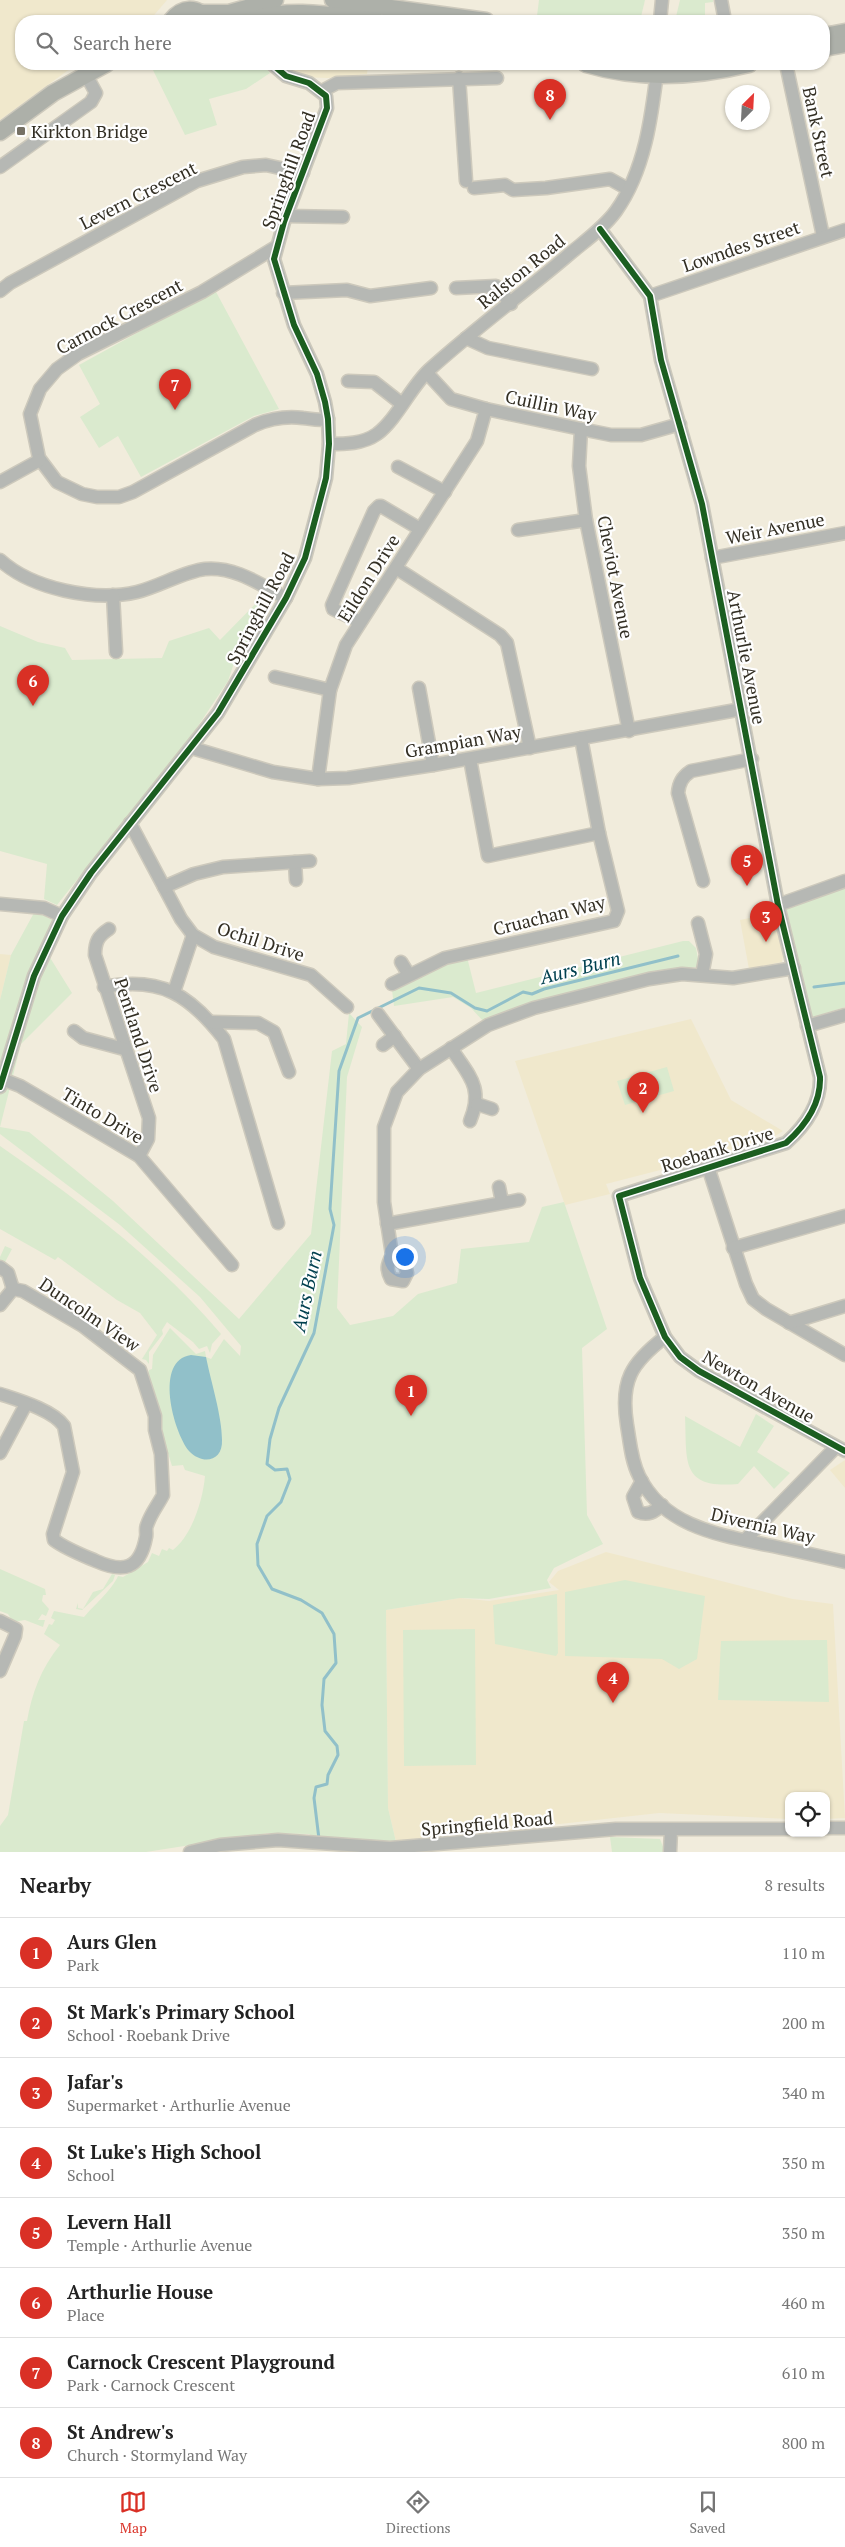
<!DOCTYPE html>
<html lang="en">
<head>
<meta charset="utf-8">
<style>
	:root { --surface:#fff; --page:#f2f2f2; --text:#222; --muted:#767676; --line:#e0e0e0; --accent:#d93025 }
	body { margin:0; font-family:"PT Serif",serif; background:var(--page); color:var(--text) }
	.controls { position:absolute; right:15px; bottom:15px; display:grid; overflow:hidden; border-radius:10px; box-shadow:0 1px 4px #0004 }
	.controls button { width:45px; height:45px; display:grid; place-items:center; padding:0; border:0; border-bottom:1px solid var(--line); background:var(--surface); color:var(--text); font:25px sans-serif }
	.compass { position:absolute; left:725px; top:85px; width:45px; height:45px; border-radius:50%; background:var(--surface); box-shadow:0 1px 4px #0004; rotate:24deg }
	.you { position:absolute; left:404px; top:1256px; width:18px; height:18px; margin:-12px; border:4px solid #fff; border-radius:50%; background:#1a73e8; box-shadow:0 0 0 8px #1a73e833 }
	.badge { display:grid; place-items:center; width:32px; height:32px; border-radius:50%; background:var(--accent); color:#fff; font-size:16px; font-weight:700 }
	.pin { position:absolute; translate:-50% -41px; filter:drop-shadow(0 1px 2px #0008) }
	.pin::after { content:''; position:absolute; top:26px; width:18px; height:15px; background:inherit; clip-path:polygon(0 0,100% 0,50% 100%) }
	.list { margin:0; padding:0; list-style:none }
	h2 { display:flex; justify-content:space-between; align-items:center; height:65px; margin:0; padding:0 20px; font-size:21px }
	h2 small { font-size:16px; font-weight:400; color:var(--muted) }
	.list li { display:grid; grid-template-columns:32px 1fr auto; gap:15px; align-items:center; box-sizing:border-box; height:70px; padding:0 20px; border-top:1px solid var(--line) }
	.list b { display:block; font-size:19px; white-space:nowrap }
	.list p { margin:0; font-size:16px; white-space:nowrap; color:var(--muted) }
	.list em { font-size:16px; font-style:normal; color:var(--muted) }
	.icon { flex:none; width:28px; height:28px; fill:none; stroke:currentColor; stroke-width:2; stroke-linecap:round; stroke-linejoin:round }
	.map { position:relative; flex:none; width:845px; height:1852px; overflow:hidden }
	.search { position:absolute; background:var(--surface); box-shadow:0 1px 4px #0004; left:15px; right:15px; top:15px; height:55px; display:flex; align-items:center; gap:12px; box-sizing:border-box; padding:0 18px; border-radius:20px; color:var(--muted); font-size:19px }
	.sheet { height:625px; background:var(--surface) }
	nav { display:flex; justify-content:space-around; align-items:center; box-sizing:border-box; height:70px; border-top:1px solid var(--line); background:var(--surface); font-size:14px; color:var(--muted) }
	nav a { display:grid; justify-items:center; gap:2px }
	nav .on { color:var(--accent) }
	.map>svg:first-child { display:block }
	.built { fill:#f0e8cc }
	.green { fill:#daeace }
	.water { fill:#91c0c9 }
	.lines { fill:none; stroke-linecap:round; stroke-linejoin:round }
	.stream { stroke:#91c0c9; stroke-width:3 }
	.minor-casing { stroke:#cdc9bc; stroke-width:15 }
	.major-casing { stroke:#cdc9bc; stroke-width:19 }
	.minor { stroke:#b6b8b4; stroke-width:12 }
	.major { stroke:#adb0a9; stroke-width:16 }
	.cycleway-casing { stroke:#fefefe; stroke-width:9 }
	.cycleway { stroke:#1b5e20; stroke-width:6 }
	.poi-dot { fill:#757064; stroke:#fefefe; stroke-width:2 }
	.labels { text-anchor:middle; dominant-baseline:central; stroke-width:4.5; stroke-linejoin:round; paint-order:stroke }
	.poi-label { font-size:18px; fill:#322e23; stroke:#fefefe; text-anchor:start }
	.street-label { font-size:18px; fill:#322e23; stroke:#fefefe }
	.water-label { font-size:19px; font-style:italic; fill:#00404f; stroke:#fefefe }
</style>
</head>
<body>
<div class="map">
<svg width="845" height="1852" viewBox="0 0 845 1852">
	<rect width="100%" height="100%" fill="#f1ecdc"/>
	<!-- built -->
	<g class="built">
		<polygon points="0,0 167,0 149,21 21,21 21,64 82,64 67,71 0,120"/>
		<polygon points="280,64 368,64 367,74 328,78 302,77"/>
		<polygon points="774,913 783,957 782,962 749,969 740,920"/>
		<polygon points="0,954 11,955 0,1000"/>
		<polygon points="691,1019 731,1100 783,1131 767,1141 738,1150 606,1184 610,1194 565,1205 515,1061"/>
		<polygon points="845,1460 845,1488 830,1470"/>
		<polygon points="606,1552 793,1599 833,1604 845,1818 826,1819 826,1796 789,1796 789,1819 659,1813 396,1842 388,1808 386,1610 460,1598 489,1601 559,1590 549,1582 558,1571"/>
	</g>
	<!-- green -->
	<g class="green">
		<polygon points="539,0 645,0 640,21 551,21 537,16"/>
		<polygon points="680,0 713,0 713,2 705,3 705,17 714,19 715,21 675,21"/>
		<polygon points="150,64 263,64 270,73 246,89 209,99 217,125 185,135"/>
		<polygon points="215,290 279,409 254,416 141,477 118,436 99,448 80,417 100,404 79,365"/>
		<polygon points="264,595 266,601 259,626 235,660 228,681 190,738 57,905 44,899 47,864 0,851 0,626 38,642 65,648 72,660 162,658 169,641 209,628 220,640"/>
		<polygon points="845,885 845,1007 810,1018 786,907"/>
		<path d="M35,911l27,14 -13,31 23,37 -51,51 -21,83 29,5 84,69 126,118 72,-85 21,-183 14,-7 3,-31 13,14 -15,50 -10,231 13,17 43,-9 25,-22 39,-11 4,-34 68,-7 13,-35 22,-5 43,127 -25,19 5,167 16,29 -49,24 -7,12 4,8 -62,11 -29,-1 -74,12 2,198 8,34 -79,-3 -8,-5 -41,-1 -122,19h-146v-26l8,-11 16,-94h3c5,-28 14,-53 33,-76l-16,-11 5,-10 3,1 3,-5 -4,-2 3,-7 30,6c9,-11 28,-27 34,-41l5,1 25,-15 4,-9 7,3 3,-7 5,2 2,-3 4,2c19,-15 30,-50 32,-74l-20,-6 -2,-5 -11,1 -4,-13 -3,-1 -18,-76 2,-6 3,-1 1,-14 17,-27 26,26 9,-3 1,6 5,2 13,-20 16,17 1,-10 -41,-49 -80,-72 -120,-91v-134l11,-45z"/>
		<polygon points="683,941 689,941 696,948 699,964 697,967 652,972 484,1022 471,1008 453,997 394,1006 392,990 441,966 467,957 476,993"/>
		<polygon points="667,1067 674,1091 625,1105 617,1081"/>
		<path d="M0,1146c80,55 158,114 221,188l-9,10 -2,9 -3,-7 -8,3 -6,-7 -26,-20 -5,8 1,4 -14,18v12l-3,-4 -4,-1 15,-24 -17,-22 -23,-13 -59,-43 -3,3 -55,-31z"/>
		<polygon points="5,1246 12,1249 4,1264 0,1262 0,1257"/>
		<path d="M756,1414l18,12 -17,26 33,21 -16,16 -20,-23 -16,18c-58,5 -51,-22 -53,-68l55,31z"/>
		<polygon points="0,1569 45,1589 46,1595 43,1595 42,1601 49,1609 46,1616 42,1614 38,1620 45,1620 43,1627 25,1620 13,1622 8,1614 0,1611"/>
		<polygon points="112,1574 115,1575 113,1581 82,1610 76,1609 78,1603 78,1608 83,1609 93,1592 103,1589"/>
		<polygon points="625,1580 705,1596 697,1659 679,1669 662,1659 565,1656 565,1592"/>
		<polygon points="557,1594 558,1653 556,1656 495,1644 493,1605"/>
		<polygon points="475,1629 476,1765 404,1766 403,1630"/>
		<polygon points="827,1640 829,1702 718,1700 721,1641"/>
		<polygon points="610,1837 660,1839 665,1852 612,1852"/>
	</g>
	<!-- water -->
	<path class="water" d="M191,1355l15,2c5,25 16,59 16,83 1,22 -20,25 -33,11 -16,-20 -35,-91 2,-96z"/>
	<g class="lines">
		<!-- stream -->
		<g class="stream">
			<polyline points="814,987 845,983"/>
			<polyline points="319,1839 314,1798 316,1787 327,1784 328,1775 338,1755 337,1746 325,1731 322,1705 324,1679 336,1663 334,1634 322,1613 301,1600 272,1589 258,1565 257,1544 267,1516 281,1502 290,1479 287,1469 275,1470 267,1464 270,1439 279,1408 314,1333 334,1225 330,1209 339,1071 358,1018 419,988 451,993 475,1008 487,1011 523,992 532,994 544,989 678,956"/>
		</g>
		<!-- minor casing -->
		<g class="minor-casing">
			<g id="minor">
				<polyline points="721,0 725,21"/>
				<polyline points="660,21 662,0"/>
				<polyline points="786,64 823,236"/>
				<polyline points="459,78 466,181"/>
				<polyline points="322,91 337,83 497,78"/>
				<polyline points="0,167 91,102 96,93 85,73"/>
				<polyline points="474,188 505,185 513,190 546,188 610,179 628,189"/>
				<polyline points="286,216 343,217"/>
				<path d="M600,229l50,67 11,64 41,144 76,401 42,172c1,26 -15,49 -34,66l-167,53 21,82 25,59 15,20 19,14 146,80"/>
				<path d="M276,247l-74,45 -124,62 -21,15 -17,20 -10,25 9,44 18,24 25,12 15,3h22l14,-5 122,-67c14,-6 32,-9 48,-7 10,1 15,3 25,1"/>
				<polyline points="456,288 496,286 511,304"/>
				<polyline points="0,291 10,283 197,181 243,167 266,165 303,173"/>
				<polyline points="283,293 347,290 370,296 431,288"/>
				<polyline points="650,296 845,230"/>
				<polyline points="466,338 488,348 592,369"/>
				<polyline points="427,373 451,399 486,409 581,429 611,435 641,435 680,424"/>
				<polyline points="348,381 374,382 402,404"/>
				<polyline points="581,429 579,466 586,520 629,731"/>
				<path d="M329,444c16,0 34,0 48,-10 20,-15 33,-46 52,-64 44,-40 92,-75 137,-113 16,-14 37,-28 50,-46 30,-42 36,-98 42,-147"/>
				<polyline points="398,467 445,492"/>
				<polyline points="0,482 40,460"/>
				<polyline points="518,530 586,520"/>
				<polyline points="712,558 845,533"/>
				<path d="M0,560c32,29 95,42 137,32 21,-5 48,-21 68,-23 30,-3 56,16 81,29"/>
				<polyline points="396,568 500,635 507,643 530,748"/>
				<polyline points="113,595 116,652"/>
				<polyline points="360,622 333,609 332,605 374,511 379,506 381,506 420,529"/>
				<polyline points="275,677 330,690"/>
				<polyline points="419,688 433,765"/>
				<polyline points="192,748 273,772 318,779 348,778 433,765 742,709"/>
				<polyline points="470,759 488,856 599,833 581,738"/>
				<polyline points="318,779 330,690 346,645 477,441 486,409"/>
				<polyline points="130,823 181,919 193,935 214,947 311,975 347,1007"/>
				<polyline points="295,862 296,880"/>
				<path d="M703,881l-25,-88c1,-10 4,-16 13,-22l61,-12"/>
				<polyline points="164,887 194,874 223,867 310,861"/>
				<polyline points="0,904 44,908 62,916"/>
				<polyline points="778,905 845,881"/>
				<polyline points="698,923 706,954 702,975"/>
				<path d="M109,929c-11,7 -14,13 -14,26l54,163 -1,21 -9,17"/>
				<polyline points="401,962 409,975"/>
				<polyline points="392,984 445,958 614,921 618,911 599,833"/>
				<path d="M104,987c57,-11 86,8 120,52l54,184"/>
				<polyline points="174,992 193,935"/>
				<polyline points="378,1014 419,1069"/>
				<polyline points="211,1022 258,1023 274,1032 289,1072"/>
				<polyline points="807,1026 845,1015"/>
				<polyline points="74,1031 83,1038 124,1049"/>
				<polyline points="383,1045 395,1036"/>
				<path d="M451,1048c18,28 33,39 19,73"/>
				<polyline points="2,1079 20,1086 139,1156 232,1265"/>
				<polyline points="0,1087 34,976 62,916 91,873 218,713 286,598 305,558 326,478 329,444 328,419 325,402 317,374 294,325 274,259 284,222 327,108 326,96 309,83 286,76 272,64"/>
				<polyline points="477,1104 492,1109"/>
				<polyline points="708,1167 746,1284 753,1299 766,1309 845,1355"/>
				<polyline points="499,1187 502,1202"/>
				<polyline points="387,1224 519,1200"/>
				<polyline points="733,1248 845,1216"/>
				<path d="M392,1255c-5,10 -6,14 -1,24l12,2 4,-8 -2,-8 -13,-10 -8,-53v-75l13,-35 22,-23 69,-44 46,-17 115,-29 33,-5 51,4 61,-10"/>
				<polyline points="0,1267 8,1273 13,1289"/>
				<path d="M0,1305l13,-16 10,2 60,35 57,44 15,46v14l6,24 2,41c-5,10 -12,18 -16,30 -2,4 0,8 -1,12 -6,33 -23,36 -50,24 -14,-6 -30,-12 -42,-21l-1,-6 20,-62 -9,-46c-11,-16 -46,-26 -64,-32"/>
				<polyline points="789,1323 845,1306"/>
				<path d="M665,1337c-34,26 -45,44 -38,88 3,17 4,35 12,51 24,50 80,59 128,69 26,5 52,11 78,17"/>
				<polyline points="0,1453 26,1404"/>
				<path d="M642,1481l-9,16 5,15c10,4 16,0 24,-7"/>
				<polyline points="745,1540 836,1447"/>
				<polyline points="0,1621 16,1629 15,1636 0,1671"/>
				<polyline points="826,1828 845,1828"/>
				<polyline points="190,1852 220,1845 278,1840 390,1848 616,1829 789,1829"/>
				<polyline points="670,1852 671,1830"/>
			</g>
		</g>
		<!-- major casing -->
		<g class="major-casing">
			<g id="major">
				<polyline points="333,0 486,21"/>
				<polyline points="202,13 229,13 275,0"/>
				<path d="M171,21c11,-14 26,-16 37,0"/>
				<path d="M249,21c41,-15 86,-5 128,0"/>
				<polyline points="824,36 845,32"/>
				<polyline points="824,48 845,44"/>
				<path d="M586,64c53,16 110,13 163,0"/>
				<polyline points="0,132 53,93 106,64"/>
			</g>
		</g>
		<!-- minor -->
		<use href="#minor" class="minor"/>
		<!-- major -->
		<use href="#major" class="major"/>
		<!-- cycleway casing -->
		<g class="cycleway-casing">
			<g id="cycleway">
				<path d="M600,229l50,67 11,64 41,144 76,401 42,172c1,26 -15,49 -34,66l-167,53 21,82 25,59 15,20 19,14 146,80"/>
				<polyline points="0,1087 34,976 62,916 91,873 218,713 286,598 305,558 326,478 329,444 328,419 325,402 317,374 294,325 274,259 284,222 327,108 326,96 309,83 286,76 272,64"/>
			</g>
		</g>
		<!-- cycleway -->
		<use href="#cycleway" class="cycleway"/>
	</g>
	<!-- markers -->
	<rect class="poi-dot" x="16" y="126" width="10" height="10" rx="2.5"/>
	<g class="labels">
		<!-- poi labels -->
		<g class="poi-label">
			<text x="31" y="131">Kirkton Bridge</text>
		</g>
		<!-- street labels -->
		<g class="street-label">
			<text transform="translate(819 132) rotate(78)">Bank Street</text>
			<text transform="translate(288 170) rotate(-70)">Springhill Road</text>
			<text transform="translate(138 195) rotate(-27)">Levern Crescent</text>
			<text transform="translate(741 246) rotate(-19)">Lowndes Street</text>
			<text transform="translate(521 271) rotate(-39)">Ralston Road</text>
			<text transform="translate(119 316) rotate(-28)">Carnock Crescent</text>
			<text transform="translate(551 405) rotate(12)">Cuillin Way</text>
			<text transform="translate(775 528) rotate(-11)">Weir Avenue</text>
			<text transform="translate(616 577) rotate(79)">Cheviot Avenue</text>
			<text transform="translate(368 578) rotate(-58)">Eildon Drive</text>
			<text transform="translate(260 608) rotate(-62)">Springhill Road</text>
			<text transform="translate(747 657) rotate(79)">Arthurlie Avenue</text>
			<text transform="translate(463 741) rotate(-10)">Grampian Way</text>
			<text transform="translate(549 915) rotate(-14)">Cruachan Way</text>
			<text transform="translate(261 941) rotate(18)">Ochil Drive</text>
			<text transform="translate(139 1035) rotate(72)">Pentland Drive</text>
			<text transform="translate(103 1115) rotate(31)">Tinto Drive</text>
			<text transform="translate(717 1149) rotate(-17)">Roebank Drive</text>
			<text transform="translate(90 1314) rotate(34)">Duncolm View</text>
			<text transform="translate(759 1386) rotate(30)">Newton Avenue</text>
			<text transform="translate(763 1525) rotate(13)">Divernia Way</text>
			<text transform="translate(487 1823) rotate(-5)">Springfield Road</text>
		</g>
		<!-- water labels -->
		<g class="water-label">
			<text transform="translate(580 967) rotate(-14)">Aurs Burn</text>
			<text transform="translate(306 1291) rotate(-78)">Aurs Burn</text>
		</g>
	</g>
</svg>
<div class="controls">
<button><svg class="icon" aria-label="locate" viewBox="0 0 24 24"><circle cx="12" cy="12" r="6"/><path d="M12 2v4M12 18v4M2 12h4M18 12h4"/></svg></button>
</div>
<svg class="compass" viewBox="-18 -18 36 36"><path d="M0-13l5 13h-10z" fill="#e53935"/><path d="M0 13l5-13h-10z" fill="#767676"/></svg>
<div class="you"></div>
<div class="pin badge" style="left:411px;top:1416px">1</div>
<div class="pin badge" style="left:643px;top:1113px">2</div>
<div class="pin badge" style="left:766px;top:942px">3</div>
<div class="pin badge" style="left:613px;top:1703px">4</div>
<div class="pin badge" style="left:747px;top:886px">5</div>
<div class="pin badge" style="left:33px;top:706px">6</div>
<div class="pin badge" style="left:175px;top:410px">7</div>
<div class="pin badge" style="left:550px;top:120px">8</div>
<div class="search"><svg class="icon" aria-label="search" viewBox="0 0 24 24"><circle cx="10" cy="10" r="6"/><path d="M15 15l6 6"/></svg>Search here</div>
</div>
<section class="sheet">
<h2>Nearby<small>8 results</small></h2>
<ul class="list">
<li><span class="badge">1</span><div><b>Aurs Glen</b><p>Park</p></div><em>110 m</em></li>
<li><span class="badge">2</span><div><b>St Mark's Primary School</b><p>School · Roebank Drive</p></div><em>200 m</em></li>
<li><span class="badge">3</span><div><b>Jafar's</b><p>Supermarket · Arthurlie Avenue</p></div><em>340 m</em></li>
<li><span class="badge">4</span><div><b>St Luke's High School</b><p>School</p></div><em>350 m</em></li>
<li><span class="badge">5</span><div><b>Levern Hall</b><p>Temple · Arthurlie Avenue</p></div><em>350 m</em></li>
<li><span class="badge">6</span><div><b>Arthurlie House</b><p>Place</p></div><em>460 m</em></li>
<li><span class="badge">7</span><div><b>Carnock Crescent Playground</b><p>Park · Carnock Crescent</p></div><em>610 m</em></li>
<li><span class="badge">8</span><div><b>St Andrew's</b><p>Church · Stormyland Way</p></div><em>800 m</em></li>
</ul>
</section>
<nav>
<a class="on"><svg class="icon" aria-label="map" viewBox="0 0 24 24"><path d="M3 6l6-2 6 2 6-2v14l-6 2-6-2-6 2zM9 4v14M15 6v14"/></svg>Map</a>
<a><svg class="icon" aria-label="directions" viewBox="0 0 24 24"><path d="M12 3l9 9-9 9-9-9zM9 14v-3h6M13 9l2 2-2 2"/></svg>Directions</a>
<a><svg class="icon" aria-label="saved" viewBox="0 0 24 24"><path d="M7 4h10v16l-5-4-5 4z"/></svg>Saved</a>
</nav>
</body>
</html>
